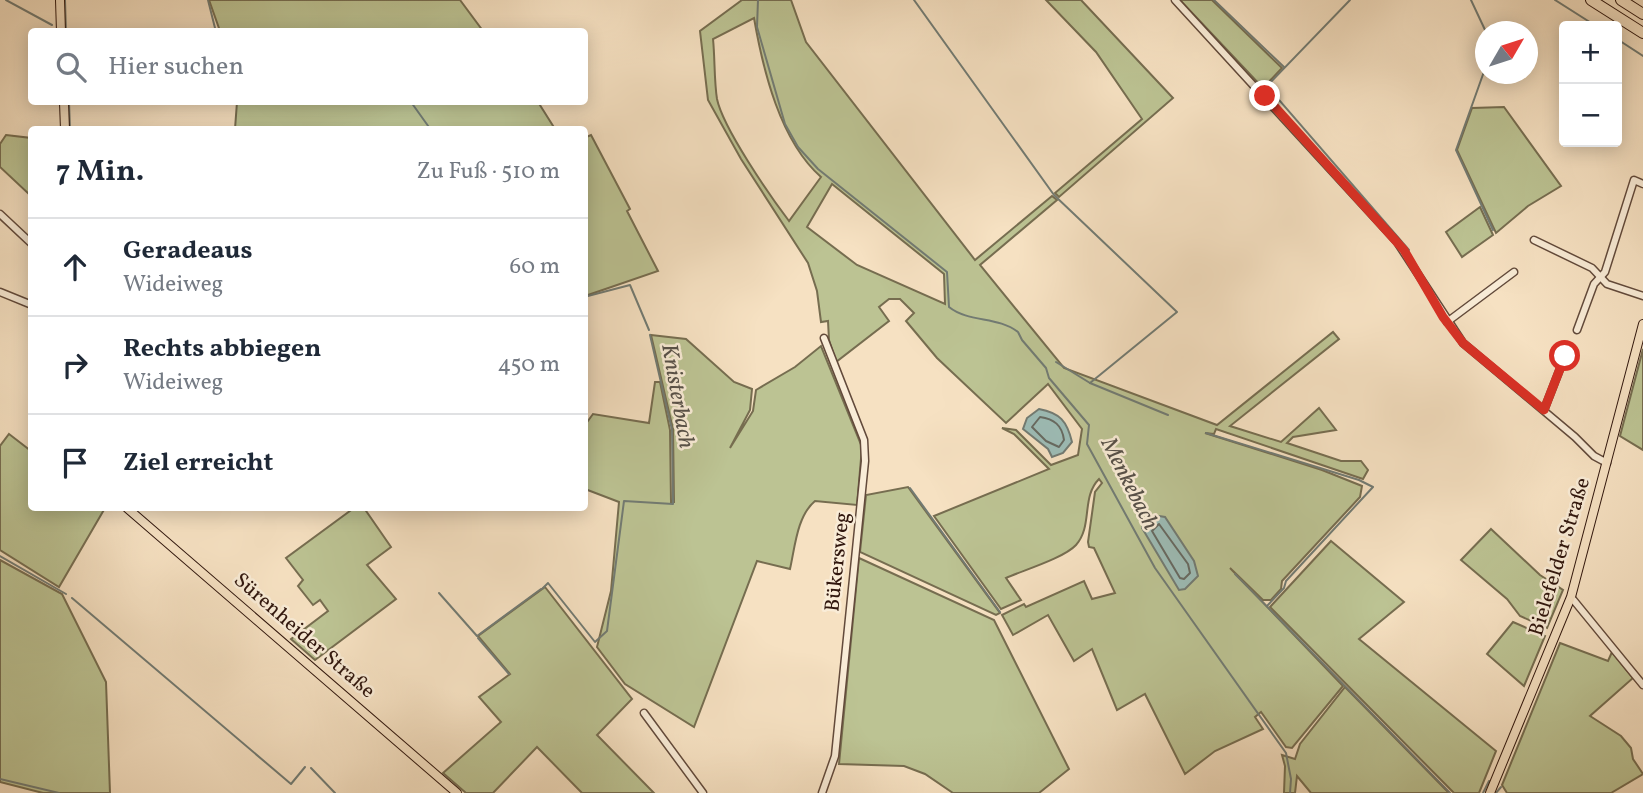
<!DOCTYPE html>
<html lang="de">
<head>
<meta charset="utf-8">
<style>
	:root { --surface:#fff; --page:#f6f6f7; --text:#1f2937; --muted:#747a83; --line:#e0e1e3 }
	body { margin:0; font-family:Vollkorn,serif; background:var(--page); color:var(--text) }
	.controls { position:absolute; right:21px; top:21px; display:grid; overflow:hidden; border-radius:7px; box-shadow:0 4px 18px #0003 }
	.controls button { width:63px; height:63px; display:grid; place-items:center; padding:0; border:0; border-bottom:2px solid var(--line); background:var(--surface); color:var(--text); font:35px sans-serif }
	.compass { position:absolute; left:1475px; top:21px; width:63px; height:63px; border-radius:50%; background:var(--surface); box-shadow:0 4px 18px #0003; rotate:51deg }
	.stop { position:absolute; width:21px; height:21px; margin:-16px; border:5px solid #d93025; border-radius:50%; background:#fff }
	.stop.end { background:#d93025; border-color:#fff; box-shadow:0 2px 7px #0008 }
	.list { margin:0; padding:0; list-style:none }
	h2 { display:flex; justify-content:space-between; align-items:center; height:91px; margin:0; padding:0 28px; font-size:30px }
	h2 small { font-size:23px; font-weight:400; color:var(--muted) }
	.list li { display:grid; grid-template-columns:46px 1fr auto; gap:21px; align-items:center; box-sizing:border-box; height:98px; padding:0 28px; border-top:2px solid var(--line) }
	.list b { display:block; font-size:26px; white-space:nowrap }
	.list p { margin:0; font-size:23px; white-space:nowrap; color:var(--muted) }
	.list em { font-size:23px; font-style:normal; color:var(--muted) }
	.icon { flex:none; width:38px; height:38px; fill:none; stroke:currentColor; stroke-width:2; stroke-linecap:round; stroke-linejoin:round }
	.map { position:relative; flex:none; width:1643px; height:793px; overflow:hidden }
	.search { position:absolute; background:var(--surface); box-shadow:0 4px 18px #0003; left:28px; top:28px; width:560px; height:77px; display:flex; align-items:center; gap:18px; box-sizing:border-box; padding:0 24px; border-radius:7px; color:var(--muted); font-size:26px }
	.panel { position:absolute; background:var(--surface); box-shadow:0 4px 18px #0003; left:28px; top:126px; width:560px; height:385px; border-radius:7px }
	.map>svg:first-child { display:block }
	.green { fill:#bcc393; stroke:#766d50; stroke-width:2; fill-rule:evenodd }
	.water { fill:#9dbdb7; stroke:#727b73; stroke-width:2 }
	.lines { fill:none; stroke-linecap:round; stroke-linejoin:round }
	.shore { stroke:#676a62; stroke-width:2 }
	.stream { stroke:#727b73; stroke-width:2 }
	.minor-casing { stroke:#624a3b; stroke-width:9 }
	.major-casing { stroke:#31170e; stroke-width:10 }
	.highway-casing { stroke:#31170e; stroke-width:12 }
	.minor { stroke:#f9ecd7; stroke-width:6 }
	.major { stroke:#f6e1c2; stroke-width:8 }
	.highway { stroke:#f6e1c2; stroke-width:10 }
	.route { stroke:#d93025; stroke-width:9 }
	.labels { text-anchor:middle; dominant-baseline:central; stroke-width:5; stroke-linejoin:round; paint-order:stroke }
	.street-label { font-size:21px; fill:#31170e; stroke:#f9ecd7 }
	.water-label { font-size:23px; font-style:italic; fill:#575149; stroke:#f9ecd7 }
</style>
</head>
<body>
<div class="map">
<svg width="1643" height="793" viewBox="0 0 1643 793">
	<rect width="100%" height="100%" fill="#f6e1c2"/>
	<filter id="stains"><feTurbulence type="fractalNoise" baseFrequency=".00286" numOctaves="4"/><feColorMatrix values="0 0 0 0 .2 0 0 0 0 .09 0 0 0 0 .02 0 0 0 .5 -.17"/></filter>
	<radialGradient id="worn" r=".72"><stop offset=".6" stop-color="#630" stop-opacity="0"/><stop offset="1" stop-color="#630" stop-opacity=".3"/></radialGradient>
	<!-- green -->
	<g class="green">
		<polygon points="209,0 460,0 483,31 220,31"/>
		<path d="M742,0h49l15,42 169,218 77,-64 5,4 -77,65 84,103 153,57 116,-93 6,7 -109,87 51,16 38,-34 17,22 -43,7 -6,6 54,18h20l7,9 -5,9 -147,-50 -2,5 -9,-1 117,37 40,16 -2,11 -78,84 -1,8 -10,11h-8l-33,-32 113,118 -51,62 -6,-1 -25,-35 -6,5 8,12 -48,22 -30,23 -40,-80 -28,16 -25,-61 -18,12 -26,-46 -35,20 -11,-20 22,-11 2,3 58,-26 8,18 23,-6 -21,-45 -5,-1 -1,-5 7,-50 7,-9 -3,-4c-18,18 -6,47 -23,66 -12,13 -52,25 -70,33l15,22 -20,9 -67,-93 115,-47 -35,-35 -12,-6 14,2 35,35 27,-10 4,-26 -34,-45 -42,39 -69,-65 -31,-37 8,-8 -14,-14h-11l-10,8 10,14 -53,41 -7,-22 -1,-19 -7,1 -4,-31 -9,-28 -67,-104 -33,-59 -8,-69zM754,18c9,52 26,123 67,159l-32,44c-19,-25 -66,-93 -72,-122 -3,-19 -2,-41 -4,-60zM832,184l112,90 1,30 -88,-39 -50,-38z"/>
		<polygon points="1046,0 1081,0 1173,98 1059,197 1055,193 1142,119 1096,52"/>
		<polygon points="1180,0 1212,0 1282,68 1263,88"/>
		<polygon points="237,102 538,102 555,129 235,129"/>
		<polygon points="1504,107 1561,186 1528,206 1496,233 1457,150 1472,108"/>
		<polygon points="6,135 31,138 31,196 0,167 0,144"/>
		<polygon points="591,135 630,209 627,211 658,271 585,296 584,138"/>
		<polygon points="1480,207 1493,235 1462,257 1446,232"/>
		<path d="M651,335l35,4 48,43 18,7 -2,21 -20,38 23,-37 3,-21 39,-23 26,-21 41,101 -5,58 -42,-4c-18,15 -20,46 -25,68l-33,-8 -63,166 -69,-43 -28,-37 14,-56 8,-89 -34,-13v-64l8,-11 56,9 6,-41h5l10,48 1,72h3l-1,-73z"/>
		<polygon points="1643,349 1643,450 1620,436"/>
		<polygon points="9,434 31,451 32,508 105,508 59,587 0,550 0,446"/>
		<polygon points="908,487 1000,613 996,615 860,552 866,495"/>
		<polygon points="354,508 364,508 391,547 367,565 396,599 315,660 291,639 328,611 320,600 313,605 298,586 303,580 286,558"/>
		<polygon points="1491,529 1540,575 1563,590 1547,628 1520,616 1507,599 1461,560"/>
		<polygon points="1331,541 1404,602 1359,639 1496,751 1479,793 1454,793 1270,607"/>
		<polygon points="859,558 994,620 1069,769 1039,793 953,793 925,774 904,766 839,764"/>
		<polygon points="0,560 62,594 106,682 110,793 43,793 0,782"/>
		<polygon points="545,587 632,699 597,735 654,793 582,793 537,747 493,793 466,793 443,773 501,722 479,697 510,674 478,636"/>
		<polygon points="1513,622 1545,636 1524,686 1487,654"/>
		<polygon points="1560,643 1608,661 1612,652 1633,678 1590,716 1621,736 1631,748 1633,759 1643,774 1611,793 1507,793 1502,785"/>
		<polygon points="1345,687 1449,793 1311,793 1297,776 1295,793 1284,793 1285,766 1282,755 1295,759 1300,744"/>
	</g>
	<!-- water -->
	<g class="water">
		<path d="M1039,409c21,4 28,12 33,33l-9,11 -11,4 -4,-8 -25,-20 4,-11z"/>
		<polygon points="1159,516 1165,517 1194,561 1198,576 1185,589 1179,590 1142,528 1144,524"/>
	</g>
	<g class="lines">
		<!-- shore -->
		<g class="shore">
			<path d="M1040,417c14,2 22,8 24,23l-5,7 -13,-6 -14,-14z"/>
			<polygon points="1159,524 1188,564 1190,573 1184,579 1180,578 1152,531"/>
		</g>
		<!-- stream -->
		<g class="stream">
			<polyline points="6,0 52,25"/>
			<polyline points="65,0 66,32"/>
			<polyline points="208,0 216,32"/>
			<path d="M758,0l-1,27 28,97 13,23 20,22 129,103 2,35c20,16 49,9 69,25l4,8 24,28 3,10 40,47 -2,19 68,124 131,185 5,26 -1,14"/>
			<polyline points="914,0 1054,195 1177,312 1090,383"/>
			<polyline points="1214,0 1284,67"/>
			<polyline points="1350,0 1267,86 1409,250"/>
			<polyline points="1471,0 1486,32"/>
			<polyline points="1555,0 1596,26"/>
			<polyline points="1617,39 1643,56"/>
			<polyline points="1486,66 1456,150 1493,230"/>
			<polyline points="69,102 70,130"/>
			<polyline points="411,102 431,130"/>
			<polyline points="584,297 630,285 649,330"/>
			<polyline points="1056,362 1090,383 1168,415"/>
			<polyline points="1206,433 1359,480 1373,487 1286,581 1284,588 1267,606"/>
			<polyline points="910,488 1000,612"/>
			<polyline points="0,556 66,594"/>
			<polyline points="1235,574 1450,793"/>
			<polyline points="542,589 548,583 595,642 607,631 624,501 673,504 672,430 650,335"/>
			<polyline points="439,593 477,636 541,589"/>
			<polyline points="72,598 291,784 305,767"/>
			<polyline points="478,638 509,674"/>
			<polyline points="311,768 335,793"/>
			<polyline points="0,779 59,793"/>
			<polyline points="1483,793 1489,781"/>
			<polyline points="1496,793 1501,787"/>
		</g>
		<!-- minor casing -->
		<g class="minor-casing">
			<g id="minor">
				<polyline points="1175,0 1397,242 1463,343 1575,437 1594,456 1607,463"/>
				<polyline points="0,214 32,244"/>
				<polyline points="1534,240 1592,268 1607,284 1643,296"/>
				<polyline points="0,292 32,305"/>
				<polyline points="1447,322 1514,272"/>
				<polyline points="1577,330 1594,284 1605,272 1634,180 1643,184"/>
				<polyline points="1544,410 1565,356"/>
				<polyline points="1571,597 1643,685"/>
				<polyline points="644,713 703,793"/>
				<polyline points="822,793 835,756 865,461 864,440 824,338"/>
			</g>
		</g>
		<!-- major casing -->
		<g class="major-casing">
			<g id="major">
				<polyline points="60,0 61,32"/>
				<polyline points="64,102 65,130"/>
				<polyline points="127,508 457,793"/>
				<polyline points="1490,793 1571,597 1643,324"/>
			</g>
		</g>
		<!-- highway casing -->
		<g class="highway-casing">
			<g id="highway">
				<polyline points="1591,0 1643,33"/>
				<polyline points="1621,0 1643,14"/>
			</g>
		</g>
		<!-- minor -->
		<use href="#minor" class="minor"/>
		<!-- major -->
		<use href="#major" class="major"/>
		<!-- highway -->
		<use href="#highway" class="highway"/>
	</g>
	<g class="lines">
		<!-- route -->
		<polyline class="route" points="1265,96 1404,250 1443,317 1463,343 1544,410 1565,356"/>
	</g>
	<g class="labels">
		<!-- street labels -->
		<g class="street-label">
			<text transform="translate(1560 557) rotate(-73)">Bielefelder Straße</text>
			<text transform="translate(838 562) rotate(-84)">Bükersweg</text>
			<text transform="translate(304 636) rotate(41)">Sürenheider Straße</text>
		</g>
		<!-- water labels -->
		<g class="water-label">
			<text transform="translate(677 396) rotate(80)">Knisterbach</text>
			<text transform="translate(1129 484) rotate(63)">Menkebach</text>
		</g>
	</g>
	<rect width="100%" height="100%" filter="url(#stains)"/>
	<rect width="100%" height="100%" fill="url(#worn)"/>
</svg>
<div class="controls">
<button>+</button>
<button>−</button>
</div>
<svg class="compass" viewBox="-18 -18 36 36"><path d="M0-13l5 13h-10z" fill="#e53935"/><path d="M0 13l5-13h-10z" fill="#747a83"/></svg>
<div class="stop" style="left:1565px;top:356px"></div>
<div class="stop end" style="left:1265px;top:96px"></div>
<div class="search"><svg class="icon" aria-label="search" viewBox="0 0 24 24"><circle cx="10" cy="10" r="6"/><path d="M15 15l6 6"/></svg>Hier suchen</div>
<section class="panel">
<h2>7 Min.<small>Zu Fuß · 510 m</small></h2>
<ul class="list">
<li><svg class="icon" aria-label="ahead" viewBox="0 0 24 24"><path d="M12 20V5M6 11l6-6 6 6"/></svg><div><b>Geradeaus</b><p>Wideiweg</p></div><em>60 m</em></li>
<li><svg class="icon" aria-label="right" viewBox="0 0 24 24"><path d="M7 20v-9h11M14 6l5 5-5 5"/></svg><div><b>Rechts abbiegen</b><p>Wideiweg</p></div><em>450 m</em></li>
<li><svg class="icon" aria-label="arrive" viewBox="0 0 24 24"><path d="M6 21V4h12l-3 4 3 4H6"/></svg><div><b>Ziel erreicht</b></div></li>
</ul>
</section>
</div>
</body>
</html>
